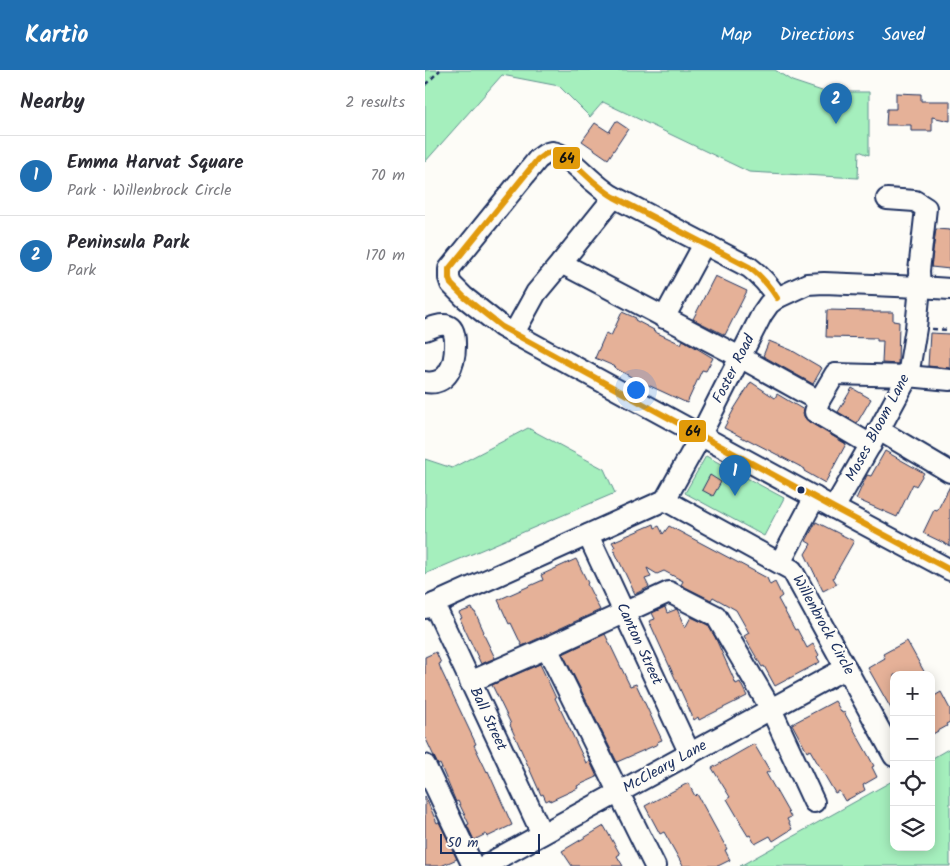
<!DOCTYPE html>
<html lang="en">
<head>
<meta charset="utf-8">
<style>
	:root { --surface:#fff; --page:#f7f7f7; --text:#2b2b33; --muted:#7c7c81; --line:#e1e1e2; --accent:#1f6fb2 }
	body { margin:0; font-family:Kalam,sans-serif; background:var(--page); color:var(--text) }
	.controls { position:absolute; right:15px; bottom:15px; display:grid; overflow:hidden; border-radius:10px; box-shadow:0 2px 12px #0003 }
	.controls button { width:45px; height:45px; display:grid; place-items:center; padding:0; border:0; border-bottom:1px solid var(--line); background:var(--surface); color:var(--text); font:25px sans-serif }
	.scale { position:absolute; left:15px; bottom:12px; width:100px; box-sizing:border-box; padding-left:5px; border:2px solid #1b2f5e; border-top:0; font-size:14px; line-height:18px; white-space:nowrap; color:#1b2f5e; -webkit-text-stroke:4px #fdfcf7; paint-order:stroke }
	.you { position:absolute; left:210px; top:319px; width:18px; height:18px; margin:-12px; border:4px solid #fff; border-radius:50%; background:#1a73e8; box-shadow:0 0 0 8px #1a73e833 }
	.badge { display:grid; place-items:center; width:32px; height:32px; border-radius:50%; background:var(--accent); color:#fff; font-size:16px; font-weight:700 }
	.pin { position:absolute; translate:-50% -41px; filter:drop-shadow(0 1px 2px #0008) }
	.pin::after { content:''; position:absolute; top:26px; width:18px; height:15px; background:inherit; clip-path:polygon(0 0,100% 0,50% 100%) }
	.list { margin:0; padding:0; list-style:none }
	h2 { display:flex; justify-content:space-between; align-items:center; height:65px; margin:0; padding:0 20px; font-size:21px }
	h2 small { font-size:16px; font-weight:400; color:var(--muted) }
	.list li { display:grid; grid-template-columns:32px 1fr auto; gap:15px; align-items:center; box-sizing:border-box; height:80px; padding:0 20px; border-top:1px solid var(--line) }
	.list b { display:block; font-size:19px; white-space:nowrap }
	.list p { margin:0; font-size:16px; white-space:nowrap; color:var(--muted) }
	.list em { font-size:16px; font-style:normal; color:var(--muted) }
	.icon { flex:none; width:28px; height:28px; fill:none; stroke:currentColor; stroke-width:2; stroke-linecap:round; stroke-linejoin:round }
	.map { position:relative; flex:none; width:525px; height:796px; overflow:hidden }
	header { display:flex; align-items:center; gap:30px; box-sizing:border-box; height:70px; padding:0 25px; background:var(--accent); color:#fff }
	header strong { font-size:24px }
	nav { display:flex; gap:28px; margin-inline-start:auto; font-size:18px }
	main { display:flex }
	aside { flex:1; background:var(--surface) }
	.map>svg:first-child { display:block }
	.green { fill:#a5efbd; stroke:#608f8e }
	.building { fill:#e5b198; stroke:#1b2f5e }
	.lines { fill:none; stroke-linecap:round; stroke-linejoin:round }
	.minor-casing { stroke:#1b2f5e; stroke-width:24 }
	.path { stroke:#1b2f5e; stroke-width:2.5; stroke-dasharray:5 4; stroke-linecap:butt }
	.minor { stroke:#fdfcf7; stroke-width:20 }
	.bus-1-casing { stroke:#fdfcf7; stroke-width:10 }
	.bus-1 { stroke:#e19a09; stroke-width:6 }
	.bus-dot { fill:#1b2f5e; stroke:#fdfcf7; stroke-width:2 }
	.labels { text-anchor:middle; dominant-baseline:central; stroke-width:5; stroke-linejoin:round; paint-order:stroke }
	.street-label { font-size:15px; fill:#1b2f5e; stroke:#fdfcf7 }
	.line-badge { stroke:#fdfcf7; stroke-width:2 }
	.pale-badge-label { font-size:14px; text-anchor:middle; font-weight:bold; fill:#111 }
</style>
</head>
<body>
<header>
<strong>Kartio</strong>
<nav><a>Map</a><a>Directions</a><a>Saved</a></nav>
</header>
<main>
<aside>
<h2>Nearby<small>2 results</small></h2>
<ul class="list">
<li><span class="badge">1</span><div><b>Emma Harvat Square</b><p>Park · Willenbrock Circle</p></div><em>70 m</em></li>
<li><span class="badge">2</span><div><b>Peninsula Park</b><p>Park</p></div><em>170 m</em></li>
</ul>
</aside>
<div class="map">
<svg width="525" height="796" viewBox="0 0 525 796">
	<rect width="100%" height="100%" fill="#fdfcf7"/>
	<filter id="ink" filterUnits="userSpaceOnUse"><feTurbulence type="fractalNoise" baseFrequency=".02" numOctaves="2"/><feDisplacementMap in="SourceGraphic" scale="10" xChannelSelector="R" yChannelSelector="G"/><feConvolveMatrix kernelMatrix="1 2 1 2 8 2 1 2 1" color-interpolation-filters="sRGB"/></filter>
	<g filter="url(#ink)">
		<!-- green -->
		<g class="green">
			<polygon points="0,0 350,0 367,11 400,22 444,22 444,85 434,81 433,108 324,102 178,32 165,47 134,16 77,5 0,92"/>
			<polygon points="103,358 179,399 190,423 0,504 0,389 27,398"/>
			<polygon points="281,386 359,428 339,466 260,423"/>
			<polygon points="525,678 525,796 315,796 469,710 469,777 506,777 506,689"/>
		</g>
		<!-- building -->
		<g class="building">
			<polygon points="471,23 496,24 496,31 525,31 525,51 507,47 507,61 486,61 486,55 461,55 462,39 471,39"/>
			<polygon points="191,51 203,59 183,89 157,71 170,53 184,62"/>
			<polygon points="511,159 525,160 525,199 506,197"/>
			<polygon points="290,206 322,221 300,265 268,249"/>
			<polygon points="402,240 448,241 448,242 468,242 468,251 474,252 473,294 457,293 458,271 452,271 452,268 401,267"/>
			<polygon points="197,242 211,248 210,250 229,260 228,261 256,274 258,270 288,288 281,301 277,300 262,333 210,309 190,298 191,297 170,288 181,263 186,266"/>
			<polygon points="505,263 525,264 525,298 503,296"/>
			<polygon points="344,271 366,280 397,298 388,314 338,286"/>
			<polygon points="326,312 350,328 352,324 379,340 378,344 380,348 384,352 421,374 400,413 379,401 380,399 322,369 322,370 299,358 309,339"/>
			<polygon points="427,318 446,329 432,353 413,342"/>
			<polygon points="460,381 499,403 491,416 488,414 472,447 431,429 442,405 446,406"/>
			<polygon points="285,405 296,412 288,426 277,420"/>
			<polygon points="525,416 525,476 498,463 509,440 512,441"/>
			<polygon points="391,452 429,471 408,508 412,514 398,521 380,484 386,474 381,471"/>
			<polygon points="229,454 230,458 234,456 238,464 244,456 342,508 345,515 350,512 357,526 353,529 370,560 372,559 382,578 388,574 394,585 392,587 395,592 350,616 339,596 337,597 319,566 324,563 311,540 288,527 286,530 256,515 258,511 239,501 232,504 222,498 226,507 220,509 224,517 210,524 188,478 190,477 187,472"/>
			<polygon points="151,489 163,513 162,514 175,540 97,576 86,553 84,554 73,530 118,510 116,505"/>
			<polygon points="240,537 242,543 252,539 260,558 266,547 283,555 290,567 311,614 315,612 322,626 274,650 273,647 269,650 224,551 230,549 227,543"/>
			<polygon points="47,538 49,542 50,542 59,562 58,563 70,588 56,594 35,549 37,548 34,543"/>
			<polygon points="180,564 205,616 211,614 237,670 232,672 233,674 192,692 138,584"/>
			<polygon points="482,571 501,605 469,605 469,644 443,598 460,588 458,584"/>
			<polygon points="11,582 16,593 14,594 16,600 51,674 49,675 62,702 63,701 87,755 62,767 61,764 49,770 42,755 44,754 33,731 31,732 15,694 13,695 0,667 0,587"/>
			<polygon points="115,594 131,628 130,628 161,693 165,691 172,707 152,716 153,718 125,731 125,729 121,731 118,724 116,725 85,655 86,654 67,615"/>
			<polygon points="516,622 525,639 525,652 521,654 522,656 506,665 506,628"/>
			<polygon points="410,631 417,643 419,642 442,683 449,696 447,697 452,707 438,715 440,720 420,731 414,721 410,723 385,680 382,682 367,654"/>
			<polygon points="329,674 345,701 341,703 366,747 362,749 367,759 348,771 345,766 330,774 325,765 323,766 315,753 316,753 302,729 305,727 287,698"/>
			<polygon points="263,713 270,726 272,724 302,779 300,780 305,790 293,796 258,796 239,762 235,764 220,736"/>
			<polygon points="0,726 12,753 14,752 32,789 16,796 0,796"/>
			<polygon points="179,756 195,784 192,786 198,796 147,796 137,781"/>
		</g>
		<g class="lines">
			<!-- minor casing -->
			<g class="minor-casing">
				<g id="minor">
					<polyline points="136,193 315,287 394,331 410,304 483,306 525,310"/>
					<path d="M352,228c-8,-13 -16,-22 -28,-31l-135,-70c-7,-4 -13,-9 -20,-15 -10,-8 -28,-29 -42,-30 -6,0 -9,4 -14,7l-89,110v9l2,6 13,13 38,30 332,181 116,62"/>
					<polyline points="239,248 279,174"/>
					<path d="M0,260c19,-8 31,-9 30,16 0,18 -7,40 -30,36"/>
					<polyline points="89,263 111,223 136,193 189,127"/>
					<polyline points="394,331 390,342 446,375"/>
					<polyline points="454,360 525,402"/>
					<polyline points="240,430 256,439 367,500 469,686"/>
					<polyline points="409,438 454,360 483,306 491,258 495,217 494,201 501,138 490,131 462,129"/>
					<polyline points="163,465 265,684"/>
					<polyline points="355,493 390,427"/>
					<polyline points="9,534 117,764"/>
					<polyline points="0,538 240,430 269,378 337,244 344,234 352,228 382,214 399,213 495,217 525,219"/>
					<polyline points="122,578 230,796"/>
					<polyline points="45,612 122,578 244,522 291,546 346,639 389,732"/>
					<polyline points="0,695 48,796"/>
					<polyline points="59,796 421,598"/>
				</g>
			</g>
			<!-- path -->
			<g class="path">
				<polyline points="0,15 15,0"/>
				<polyline points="507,259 525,260"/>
			</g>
			<!-- minor -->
			<use href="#minor" class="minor"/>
			<!-- bus-1 casing -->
			<g class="bus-1-casing">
				<path id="bus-1" d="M352,228c-8,-13 -16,-22 -28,-31l-135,-70c-7,-4 -13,-9 -20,-15 -10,-8 -28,-29 -42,-30 -6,0 -9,4 -14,7l-89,110v9l2,6 13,13 38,30 332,181 116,62"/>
			</g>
			<!-- bus-1 -->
			<use href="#bus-1" class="bus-1"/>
		</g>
	</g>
	<!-- markers -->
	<circle class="bus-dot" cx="376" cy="420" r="4.5"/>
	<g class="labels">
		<!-- street labels -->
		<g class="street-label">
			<text transform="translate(309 299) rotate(-63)">Foster Road</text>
			<text transform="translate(453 358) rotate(-62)">Moses Bloom Lane</text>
			<text transform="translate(398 555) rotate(61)">Willenbrock Circle</text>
			<text transform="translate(214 574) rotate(65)">Canton Street</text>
			<text transform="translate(63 649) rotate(65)">Ball Street</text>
			<text transform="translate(240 697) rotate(-29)">McCleary Lane</text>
		</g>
	</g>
	<g class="line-badge">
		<rect x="127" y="76" width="29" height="24" rx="5" fill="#e19a09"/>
		<rect x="253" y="349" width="29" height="24" rx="5" fill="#e19a09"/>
	</g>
	<g class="pale-badge-label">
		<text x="142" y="93">64</text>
		<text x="268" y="366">64</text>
	</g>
</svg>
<div class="controls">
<button>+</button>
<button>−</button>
<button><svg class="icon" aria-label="locate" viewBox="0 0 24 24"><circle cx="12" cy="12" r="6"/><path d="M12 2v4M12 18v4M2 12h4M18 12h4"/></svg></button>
<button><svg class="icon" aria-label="layers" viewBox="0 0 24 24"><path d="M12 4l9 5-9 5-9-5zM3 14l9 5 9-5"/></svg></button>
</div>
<div class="scale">50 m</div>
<div class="you"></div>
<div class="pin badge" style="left:310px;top:426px">1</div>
<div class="pin badge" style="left:411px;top:54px">2</div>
</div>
</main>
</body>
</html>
